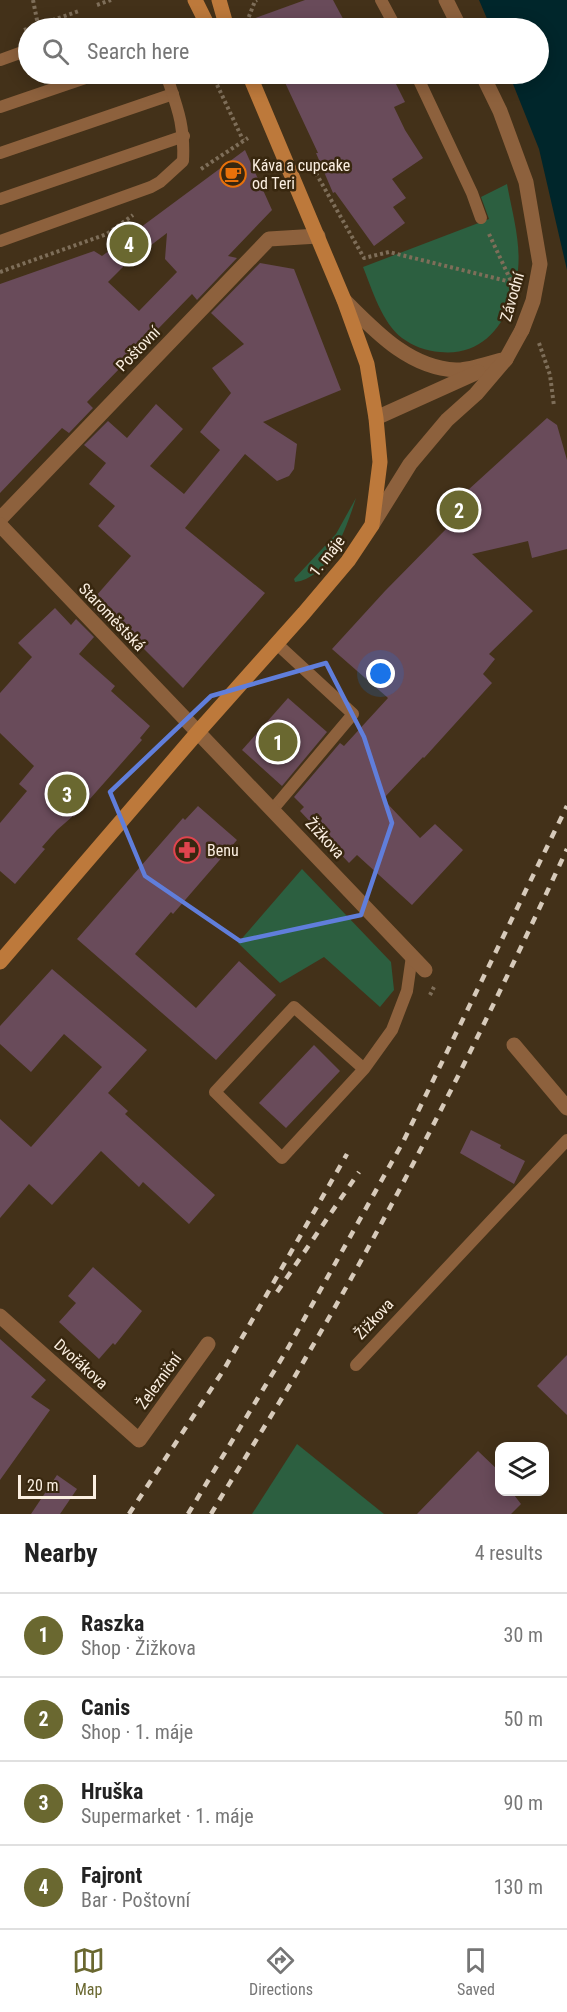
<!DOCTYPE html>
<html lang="en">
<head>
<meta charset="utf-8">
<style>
	:root { --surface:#fff; --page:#f2f2f2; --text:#222; --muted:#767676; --line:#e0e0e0; --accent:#6a6830 }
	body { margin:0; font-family:"Roboto Condensed",sans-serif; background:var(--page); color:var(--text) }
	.controls { position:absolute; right:18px; bottom:18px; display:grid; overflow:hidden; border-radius:12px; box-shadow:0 3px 15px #0003 }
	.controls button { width:54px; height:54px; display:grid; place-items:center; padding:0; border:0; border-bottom:2px solid var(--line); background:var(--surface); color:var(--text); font:30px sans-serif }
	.scale { position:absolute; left:18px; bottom:15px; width:78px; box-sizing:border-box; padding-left:6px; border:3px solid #fbefe1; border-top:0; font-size:16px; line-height:21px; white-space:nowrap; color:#fbefe1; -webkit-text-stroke:4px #38270f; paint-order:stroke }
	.you { position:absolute; left:381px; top:674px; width:21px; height:21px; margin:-15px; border:4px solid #fff; border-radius:50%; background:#1a73e8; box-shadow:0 0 0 9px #1a73e833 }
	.badge { display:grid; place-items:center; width:39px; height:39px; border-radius:50%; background:var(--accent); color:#fff; font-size:20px; font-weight:700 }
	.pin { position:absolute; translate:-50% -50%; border:3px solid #fff; box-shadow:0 2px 6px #0006 }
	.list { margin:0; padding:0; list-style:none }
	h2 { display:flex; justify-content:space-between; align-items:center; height:78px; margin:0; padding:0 24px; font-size:26px }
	h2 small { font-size:20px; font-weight:400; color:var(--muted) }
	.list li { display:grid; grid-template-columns:39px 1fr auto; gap:18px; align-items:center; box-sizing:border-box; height:84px; padding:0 24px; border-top:2px solid var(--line) }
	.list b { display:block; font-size:22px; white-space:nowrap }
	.list p { margin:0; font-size:20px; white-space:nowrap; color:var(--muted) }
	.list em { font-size:20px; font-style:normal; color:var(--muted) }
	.icon { flex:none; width:33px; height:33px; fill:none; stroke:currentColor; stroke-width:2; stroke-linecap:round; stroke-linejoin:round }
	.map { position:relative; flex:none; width:567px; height:1514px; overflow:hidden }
	.search { position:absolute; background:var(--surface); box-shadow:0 3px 15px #0003; left:18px; right:18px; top:18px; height:66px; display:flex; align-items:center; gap:15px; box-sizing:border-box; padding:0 21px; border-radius:33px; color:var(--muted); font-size:22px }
	.sheet { height:414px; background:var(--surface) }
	nav { display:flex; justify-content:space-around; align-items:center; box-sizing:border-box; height:84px; border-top:2px solid var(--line); background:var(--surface); font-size:16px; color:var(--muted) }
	nav a { display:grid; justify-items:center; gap:3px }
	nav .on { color:var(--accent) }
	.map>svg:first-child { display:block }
	.green { fill:#2c5f40 }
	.water { fill:#00262b }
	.building { fill:#694b5a; fill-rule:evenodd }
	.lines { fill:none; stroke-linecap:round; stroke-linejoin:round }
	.path { stroke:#7e6e59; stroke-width:4; stroke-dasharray:3 3; stroke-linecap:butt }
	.service { stroke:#8d613d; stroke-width:12 }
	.minor { stroke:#8d613d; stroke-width:15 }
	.tertiary { stroke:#8d613d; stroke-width:15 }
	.secondary { stroke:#bd793b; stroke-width:15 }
	.rail { stroke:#d7caba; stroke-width:4.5; stroke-dasharray:8 8; stroke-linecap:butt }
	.tertiary-bridge { stroke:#8d613d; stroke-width:15 }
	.marked { fill:none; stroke:#607edb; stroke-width:4.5; stroke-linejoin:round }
	.labels { text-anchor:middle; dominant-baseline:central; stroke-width:5; stroke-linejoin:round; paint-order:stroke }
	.poi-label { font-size:16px; fill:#fbefe1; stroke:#38270f; text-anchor:start }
	.street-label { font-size:16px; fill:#fbefe1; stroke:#38270f }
</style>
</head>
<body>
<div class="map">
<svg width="567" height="1514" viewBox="0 0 567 1514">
	<rect width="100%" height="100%" fill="#433119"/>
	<!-- green -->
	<g class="green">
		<path d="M507,184c5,28 14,58 11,86 -5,44 -29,87 -78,82 -14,-1 -27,-6 -38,-14 -20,-15 -30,-49 -39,-71l126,-48 -8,-22z"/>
		<path d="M356,498c-9,28 -26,80 -61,84l-1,-3 42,-45z"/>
		<polygon points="302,869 391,962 394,990 380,1007 324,957 280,983 238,943"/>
		<polygon points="297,1444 384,1514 252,1514"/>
	</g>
	<!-- water -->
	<polygon class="water" points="479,0 567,0 567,270 539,149 509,74 538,74 538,28 491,28"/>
	<!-- building -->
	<g class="building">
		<polygon points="305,0 333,0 348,28 237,28 236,25"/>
		<polygon points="281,74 358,74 363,84 386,74 391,74 405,102 394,107 405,130 423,158 392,179 406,198 393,207 405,223 374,246 335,192 333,193 316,153 318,153"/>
		<path d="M245,150l27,60 -44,46 9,2 -40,42 -5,-6 -105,108 6,6 -24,25 -7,-5 -62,65v-209l94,-33 8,5zM167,233l-2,26 12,13 -38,39 -31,-29 17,-17z"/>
		<polygon points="260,263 294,269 341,390 263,422 297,444 294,469 289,476 277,481 245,454 185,528 265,593 183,688 111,616 106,622 89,604 131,556 98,526 115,506 89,484 106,463 84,445 108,421 127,438 156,404 183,429 150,466 184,494 220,450 200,432 231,393 212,368 244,344 211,313"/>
		<polygon points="547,418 557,425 567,460 567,549 532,558 528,541 472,554 533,611 489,654 495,659 483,674 492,683 424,758 423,757 383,799 420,838 435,824 463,850 412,905 357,855 349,863 300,811 304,807 294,797 340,743 344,746 388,698 332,649 385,591 446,529 444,527 453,519 445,511"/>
		<polygon points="55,608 71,625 76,619 94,637 79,654 115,686 111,691 150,726 140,738 142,740 74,817 73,816 57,830 42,847 45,849 15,884 0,871 0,823 27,791 19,784 34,766 0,733 0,693 32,657 18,643"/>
		<polygon points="288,698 327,732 282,786 242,750"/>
		<polygon points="198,806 237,840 173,914 171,912 135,954 196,1008 239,961 276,995 216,1060 77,939 183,818 185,820"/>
		<polygon points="52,969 147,1050 108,1093 128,1111 125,1114 215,1195 189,1224 143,1182 139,1187 101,1151 52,1205 29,1184 0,1218 0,1119 31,1147 102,1067 64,1034 31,1072 0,1044 0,1026"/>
		<polygon points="314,1045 340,1071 286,1128 259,1103"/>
		<polygon points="471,1130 501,1145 500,1148 525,1161 514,1184 460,1153"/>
		<polygon points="93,1267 142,1311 115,1345 113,1343 99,1359 59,1322 76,1303 68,1296"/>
		<polygon points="0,1339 46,1380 31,1397 50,1410 0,1480"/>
		<polygon points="567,1355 567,1415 537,1386"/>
		<polygon points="478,1451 500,1472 500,1491 511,1491 521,1504 511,1514 417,1514"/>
		<polygon points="57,1475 77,1489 60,1514 31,1514"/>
	</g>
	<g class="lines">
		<!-- path -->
		<g class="path">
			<polyline points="33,0 38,25"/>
			<polyline points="97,5 111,0"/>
			<polyline points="252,28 248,19 255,1 257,0"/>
			<polyline points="24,30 79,11"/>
			<polyline points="212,74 243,140"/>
			<polyline points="313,168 364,258 389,252 511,282"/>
			<polyline points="201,169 248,138"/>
			<polyline points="489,234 511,281"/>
			<polyline points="0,272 107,234 133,215"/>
			<polyline points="539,343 550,375 554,406"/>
			<polyline points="430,995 434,987"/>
		</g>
		<!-- service -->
		<g class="service">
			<polyline points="381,0 396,28"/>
			<path d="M90,28c15,-4 27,-5 41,0"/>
			<polyline points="0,60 28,50"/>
			<polyline points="416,74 472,193 481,218"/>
			<polyline points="0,107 97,74"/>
			<polyline points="0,153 173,94"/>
			<polyline points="0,199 184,136"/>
			<path d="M0,241l151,-54 9,-5 23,-21c2,-36 -6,-54 -17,-87"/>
			<polyline points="273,809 353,714 277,644"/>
			<polyline points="364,1069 294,1007 215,1092 282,1158 364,1069 392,1030 407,991 412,956"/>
			<polyline points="356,1365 567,1140"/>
		</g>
		<!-- minor -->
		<g class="minor">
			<polyline points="0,519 269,239 318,236"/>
			<path d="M0,525c141,149 284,296 425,445"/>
			<polyline points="514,1045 567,1108"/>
			<polyline points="0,1316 139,1440 208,1344"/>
		</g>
		<!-- tertiary -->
		<g class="tertiary">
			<polyline points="446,0 460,28"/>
			<path d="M344,300c31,31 65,68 112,70 13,1 36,-8 50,-11"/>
			<polyline points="376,418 478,372"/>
			<polyline points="372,525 410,464 447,420 476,394 506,359 522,330"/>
		</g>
		<!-- secondary -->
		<g class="secondary">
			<polyline points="195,0 209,28"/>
			<polyline points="219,0 227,28"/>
			<polyline points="0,962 197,733 304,613 348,561 372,525 380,462 376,418 367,364 344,300 249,74"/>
		</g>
		<!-- rail -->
		<g class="rail">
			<polyline points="277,1292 359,1172"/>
			<polyline points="129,1514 223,1371 347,1154"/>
			<polyline points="188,1514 288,1348 403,1142 567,806"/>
			<path d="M211,1514c31,-52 64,-103 94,-155 97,-165 182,-337 262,-510"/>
		</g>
		<!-- tertiary-bridge -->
		<polyline class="tertiary-bridge" points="482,74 500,111 526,182 540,264 533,301 522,330"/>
	</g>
	<!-- marked area -->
	<path class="marked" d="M326,663l38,74 28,86 -31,92 -121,26 -95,-65 -35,-84 101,-96z"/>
	<!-- icons -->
	<defs>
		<g id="cafe-ring" transform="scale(1.35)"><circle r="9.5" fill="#38270f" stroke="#e8710a" stroke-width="1.5"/><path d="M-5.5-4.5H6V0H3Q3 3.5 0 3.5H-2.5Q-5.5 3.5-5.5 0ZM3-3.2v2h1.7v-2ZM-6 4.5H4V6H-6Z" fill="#e8710a"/></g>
		<g id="pharmacy-ring" transform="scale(1.35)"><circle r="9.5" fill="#38270f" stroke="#e0444e" stroke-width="1.5"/><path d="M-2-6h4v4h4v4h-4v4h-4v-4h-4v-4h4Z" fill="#e0444e"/></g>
	</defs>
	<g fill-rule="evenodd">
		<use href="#cafe-ring" x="233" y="174"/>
		<use href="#pharmacy-ring" x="187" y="850"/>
	</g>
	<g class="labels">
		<!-- poi labels -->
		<g class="poi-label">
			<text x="252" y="165">Káva a cupcake<tspan x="252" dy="18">od Teri</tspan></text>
			<text x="207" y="850">Benu</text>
		</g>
		<!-- street labels -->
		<g class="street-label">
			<text transform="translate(512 297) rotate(-74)">Závodní</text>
			<text transform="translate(138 349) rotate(-46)">Poštovní</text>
			<text transform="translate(327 556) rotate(-52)">1. máje</text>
			<text transform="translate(112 617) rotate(46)">Staroměstská</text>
			<text transform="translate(325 838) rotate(47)">Žižkova</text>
			<text transform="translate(374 1319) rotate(-47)">Žižkova</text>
			<text transform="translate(81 1364) rotate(42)">Dvořákova</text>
			<text transform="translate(159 1381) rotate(-54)">Železniční</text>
		</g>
	</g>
</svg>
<div class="controls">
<button><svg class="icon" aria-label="layers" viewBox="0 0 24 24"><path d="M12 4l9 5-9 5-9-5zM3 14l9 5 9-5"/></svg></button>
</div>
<div class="scale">20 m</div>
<div class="you"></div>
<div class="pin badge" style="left:278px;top:742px">1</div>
<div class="pin badge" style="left:459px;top:510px">2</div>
<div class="pin badge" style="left:67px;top:794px">3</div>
<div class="pin badge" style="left:129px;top:244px">4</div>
<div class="search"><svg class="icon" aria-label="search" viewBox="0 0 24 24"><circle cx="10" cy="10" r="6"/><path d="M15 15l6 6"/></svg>Search here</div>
</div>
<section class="sheet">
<h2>Nearby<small>4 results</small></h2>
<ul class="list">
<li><span class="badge">1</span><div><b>Raszka</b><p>Shop · Žižkova</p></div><em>30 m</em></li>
<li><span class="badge">2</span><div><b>Canis</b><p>Shop · 1. máje</p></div><em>50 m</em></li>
<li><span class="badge">3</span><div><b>Hruška</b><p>Supermarket · 1. máje</p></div><em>90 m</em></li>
<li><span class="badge">4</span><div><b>Fajront</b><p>Bar · Poštovní</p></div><em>130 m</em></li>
</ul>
</section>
<nav>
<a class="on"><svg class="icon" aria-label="map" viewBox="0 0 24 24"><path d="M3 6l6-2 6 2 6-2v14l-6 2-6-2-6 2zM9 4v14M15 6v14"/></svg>Map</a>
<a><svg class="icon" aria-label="directions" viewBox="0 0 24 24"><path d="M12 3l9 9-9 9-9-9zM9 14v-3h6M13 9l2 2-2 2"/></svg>Directions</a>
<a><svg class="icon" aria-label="saved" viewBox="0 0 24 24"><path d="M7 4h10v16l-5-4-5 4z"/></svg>Saved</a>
</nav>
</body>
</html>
